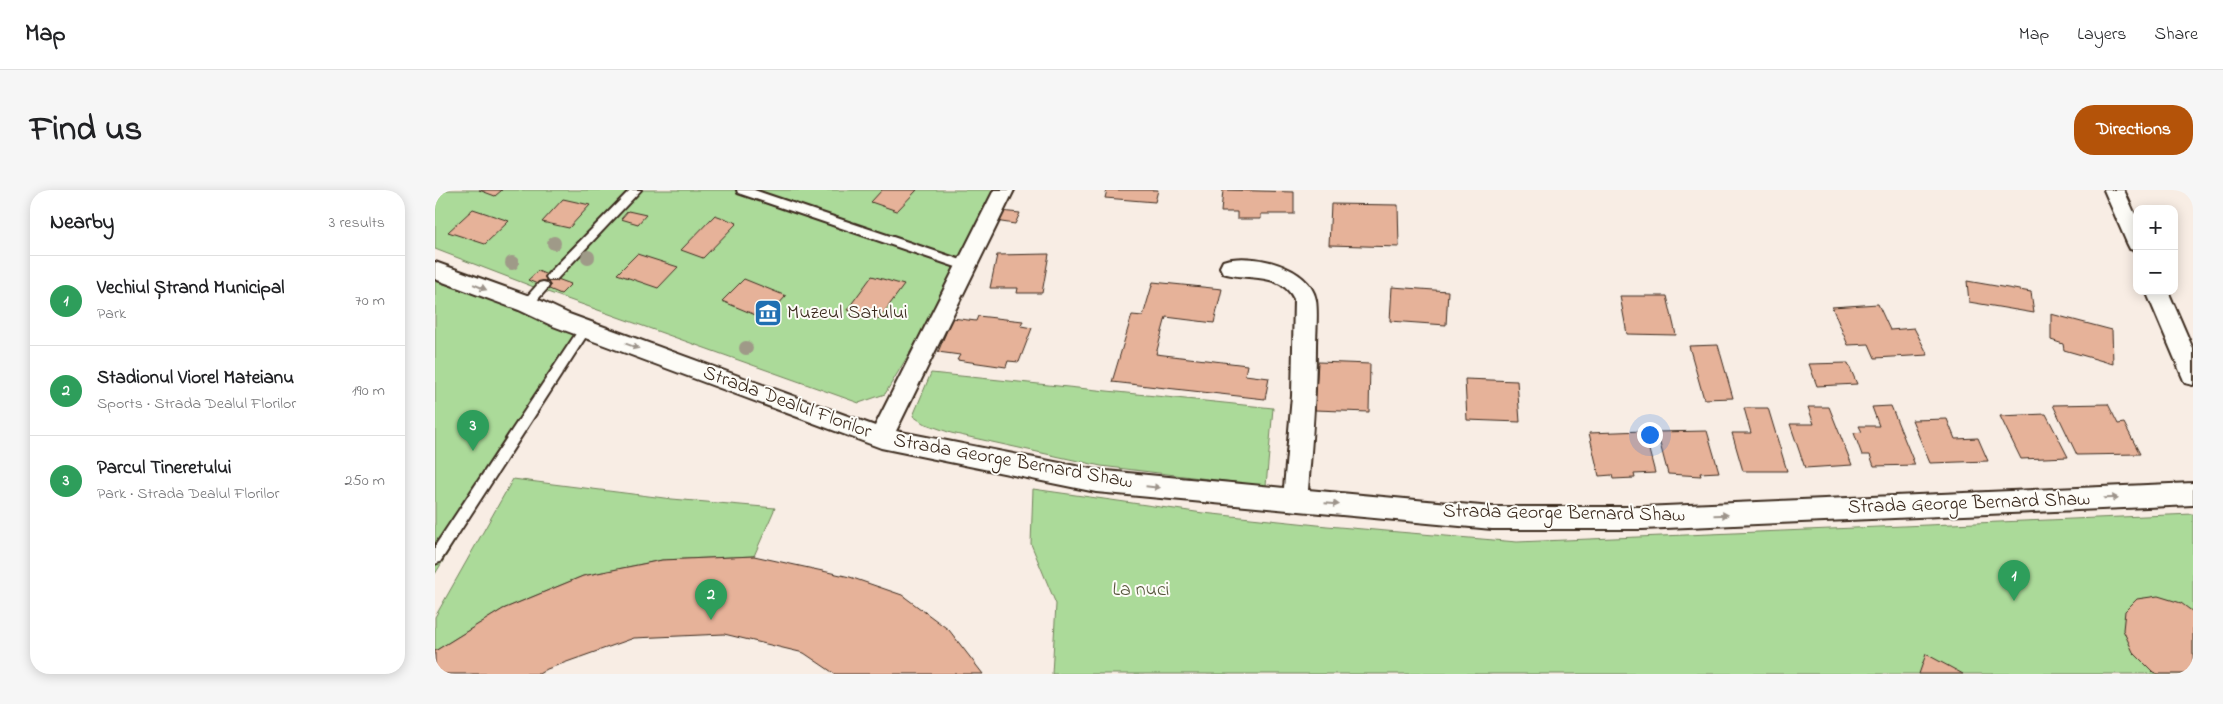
<!DOCTYPE html>
<html lang="en">
<head>
<meta charset="utf-8">
<style>
	:root { --surface:#fff; --page:#f6f6f6; --text:#202124; --muted:#757577; --line:#e0e0e0; --accent:#b45309 }
	body { margin:0; font-family:"Indie Flower",sans-serif; background:var(--page); color:var(--text) }
	.controls { position:absolute; right:15px; top:15px; display:grid; overflow:hidden; border-radius:10px; box-shadow:0 2px 12px #0003 }
	.controls button { width:45px; height:45px; display:grid; place-items:center; padding:0; border:0; border-bottom:1px solid var(--line); background:var(--surface); color:var(--text); font:25px sans-serif }
	.you { position:absolute; left:1214px; top:244px; width:18px; height:18px; margin:-12px; border:4px solid #fff; border-radius:50%; background:#1a73e8; box-shadow:0 0 0 8px #1a73e833 }
	.badge { display:grid; place-items:center; width:32px; height:32px; border-radius:50%; background:var(--accent); color:#fff; font-size:16px; font-weight:700 }
	.pin { position:absolute; translate:-50% -41px; filter:drop-shadow(0 1px 2px #0008) }
	.pin::after { content:''; position:absolute; top:26px; width:18px; height:15px; background:inherit; clip-path:polygon(0 0,100% 0,50% 100%) }
	.list { margin:0; padding:0; list-style:none }
	h2 { display:flex; justify-content:space-between; align-items:center; height:65px; margin:0; padding:0 20px; font-size:21px }
	h2 small { font-size:16px; font-weight:400; color:var(--muted) }
	.list li { display:grid; grid-template-columns:32px 1fr auto; gap:15px; align-items:center; box-sizing:border-box; height:90px; padding:0 20px; border-top:1px solid var(--line) }
	.list b { display:block; font-size:19px; white-space:nowrap }
	.list p { margin:0; font-size:16px; white-space:nowrap; color:var(--muted) }
	.list em { font-size:16px; font-style:normal; color:var(--muted) }
	.map { position:relative; flex:none; width:1758px; height:484px; overflow:hidden; border-radius:20px }
	header { display:flex; align-items:center; gap:30px; box-sizing:border-box; height:70px; padding:0 25px; background:var(--surface); border-bottom:1px solid var(--line) }
	header strong { font-size:24px }
	nav { display:flex; gap:28px; margin-inline-start:auto; font-size:18px }
	.intro { display:flex; align-items:center; justify-content:space-between; box-sizing:border-box; height:120px; padding:0 30px }
	h1 { margin:0; font-size:35px }
	.button { padding:12px 22px; border-radius:20px; background:var(--accent); color:#fff; font-size:18px; font-weight:700 }
	main { display:flex; gap:30px; padding:0 30px }
	aside { flex:1; background:var(--surface); border-radius:20px; box-shadow:0 2px 12px #0003 }
	.map>svg:first-child { display:block }
	.green { fill:#abda99; stroke:#73825c }
	.building { fill:#e6b299; stroke:#3b2a1e }
	.lines { fill:none; stroke-linecap:round; stroke-linejoin:round }
	.lane-casing { stroke:#3b2a1e; stroke-width:4 }
	.street-casing { stroke:#3b2a1e; stroke-width:4 }
	.lane { fill:#fdfcf7; fill-rule:evenodd }
	.street { fill:#fdfcf7; fill-rule:evenodd }
	.tree { fill:#9f9a88 }
	.oneway { fill:#9c938a }
	.labels { text-anchor:middle; dominant-baseline:central; stroke-width:4; stroke-linejoin:round; paint-order:stroke }
	.poi-label { font-size:20px; fill:#3b2a1e; stroke:#fdfcf7; text-anchor:start }
	.street-label { font-size:20px; fill:#3b2a1e; stroke:#fdfcf7 }
	.park-label { font-size:20px; fill:#57563d; stroke:#fdfcf7 }
</style>
</head>
<body>
<header>
<strong>Map</strong>
<nav><a>Map</a><a>Layers</a><a>Share</a></nav>
</header>
<div class="intro"><h1>Find us</h1><a class="button">Directions</a></div>
<main>
<aside>
<h2>Nearby<small>3 results</small></h2>
<ul class="list">
<li><span class="badge" style="background:#2e9e5b">1</span><div><b>Vechiul Ștrand Municipal</b><p>Park</p></div><em>70 m</em></li>
<li><span class="badge" style="background:#2e9e5b">2</span><div><b>Stadionul Viorel Mateianu</b><p>Sports · Strada Dealul Florilor</p></div><em>190 m</em></li>
<li><span class="badge" style="background:#2e9e5b">3</span><div><b>Parcul Tineretului</b><p>Park · Strada Dealul Florilor</p></div><em>250 m</em></li>
</ul>
</aside>
<div class="map">
<svg width="1758" height="484" viewBox="0 0 1758 484">
	<rect width="100%" height="100%" fill="#f8ede4"/>
	<filter id="ink" filterUnits="userSpaceOnUse"><feTurbulence type="fractalNoise" baseFrequency=".02" numOctaves="2"/><feDisplacementMap in="SourceGraphic" scale="10" xChannelSelector="R" yChannelSelector="G"/><feConvolveMatrix kernelMatrix="1 2 1 2 8 2 1 2 1" color-interpolation-filters="sRGB"/></filter>
	<g filter="url(#ink)">
		<!-- green -->
		<g class="green">
			<polygon points="0,0 559,0 484,147 450,204 424,213 104,99 0,59"/>
			<polygon points="0,91 150,139 0,384"/>
			<polygon points="496,183 838,218 831,296 666,276 516,243 488,233 478,226"/>
			<polygon points="78,289 237,309 340,318 319,366 227,370 148,386 68,419 0,461 0,427"/>
			<polygon points="598,299 768,323 892,336 1082,352 1758,324 1758,484 617,484 621,414 596,354"/>
		</g>
		<!-- building -->
		<g class="building">
			<polygon points="44,0 67,0 60,6"/>
			<polygon points="447,0 482,0 462,21 436,12"/>
			<polygon points="672,0 723,0 720,12 670,8"/>
			<polygon points="788,0 859,2 859,24 826,24 826,29 802,29 802,22 786,22"/>
			<polygon points="128,9 155,15 134,38 107,32"/>
			<polygon points="896,14 963,15 964,57 894,55"/>
			<polygon points="38,19 74,31 50,54 13,42"/>
			<polygon points="193,21 211,25 203,34 186,29"/>
			<polygon points="565,21 585,23 580,34 560,31"/>
			<polygon points="280,25 302,33 268,68 246,60"/>
			<polygon points="202,64 243,77 223,98 182,84"/>
			<polygon points="614,64 607,103 582,103 583,98 555,98 562,65"/>
			<polygon points="103,81 117,87 136,94 126,104 93,90"/>
			<polygon points="437,86 469,95 444,129 412,120"/>
			<polygon points="309,89 351,106 330,129 287,111"/>
			<polygon points="1532,91 1596,102 1599,123 1534,112"/>
			<polygon points="718,92 787,99 779,133 731,127 721,164 812,175 810,185 834,188 830,209 677,192 697,125 708,126"/>
			<polygon points="957,97 1013,101 1011,135 955,131"/>
			<polygon points="1185,106 1232,106 1241,145 1192,144"/>
			<polygon points="1443,114 1455,140 1479,138 1493,165 1440,168 1434,154 1413,155 1397,117"/>
			<polygon points="1616,124 1677,140 1678,174 1629,160 1628,154 1616,150"/>
			<polygon points="543,126 588,131 586,136 597,138 584,172 573,171 571,177 522,170 525,165 503,162 517,128 541,131"/>
			<polygon points="1283,155 1298,208 1269,209 1254,156"/>
			<polygon points="883,172 935,174 934,222 880,220"/>
			<polygon points="1413,173 1422,194 1382,196 1374,174"/>
			<polygon points="1030,189 1082,191 1085,232 1032,230"/>
			<polygon points="1673,214 1683,234 1689,233 1705,264 1642,265 1618,215"/>
			<polygon points="1456,216 1480,275 1439,276 1435,265 1427,265 1419,243 1427,242 1424,236 1444,236 1437,217"/>
			<polygon points="1373,217 1394,217 1417,275 1370,278 1355,234 1379,234"/>
			<polygon points="1309,218 1333,218 1352,281 1308,281 1297,243 1316,243"/>
			<polygon points="1611,224 1633,267 1586,269 1565,226"/>
			<polygon points="1512,229 1520,249 1543,248 1553,271 1495,273 1477,230"/>
			<polygon points="1209,241 1220,283 1199,284 1200,288 1178,289 1177,285 1164,286 1154,243"/>
			<polygon points="1272,241 1284,282 1265,283 1266,286 1233,284 1222,242"/>
			<polygon points="319,366 415,387 467,405 514,440 548,484 400,484 369,463 289,444 199,448 112,479 104,484 0,484 0,461 68,419 148,386 227,370"/>
			<polygon points="1723,406 1746,413 1758,422 1758,484 1723,484 1718,482 1698,462 1688,440 1690,421 1702,409"/>
			<polygon points="1491,464 1528,484 1484,484"/>
		</g>
		<g class="lines">
			<!-- lane casing -->
			<g class="lane-casing">
				<g id="lane">
					<polygon points="195,0 206,0 121,90 113,90 111,87 113,84"/>
					<polygon points="302,0 319,0 535,73 537,76 531,80 527,79 303,3"/>
					<polygon points="108,92 112,93 114,96 112,99 96,117 88,117 86,114 88,111 104,93"/>
					<polygon points="150,134 154,136 156,139 154,142 5,372 0,374 0,356 146,136"/>
				</g>
			</g>
			<!-- street casing -->
			<g class="street-casing">
				<g id="street">
					<path d="M559,0h20l-118,241 200,39 188,18 8,-92 2,-97c-14,-28 -46,-18 -71,-26l-3,-6 3,-6c28,-9 87,5 93,39 2,14 0,31 0,46 0,48 -4,96 -8,144l184,17h150l551,-24v22l-551,24h-150l-396,-37 -215,-44 -328,-122 -34,-16 -84,-31v-17l100,36 34,16 306,112z"/>
					<polygon points="1669,0 1689,0 1702,29 1702,61 1695,59 1692,53"/>
					<polygon points="1711,101 1733,101 1758,159 1758,195 1750,193 1747,186"/>
				</g>
			</g>
			<!-- lane -->
			<use href="#lane" class="lane"/>
			<!-- street -->
			<use href="#street" class="street"/>
		</g>
		<!-- trees -->
		<g class="tree">
			<circle cx="119" cy="53" r="7"/>
			<circle cx="153" cy="67" r="7"/>
			<circle cx="77" cy="73" r="7"/>
			<circle cx="311" cy="158" r="7"/>
		</g>
		<!-- one-way arrows -->
		<defs><path id="oneway-solid" d="M-6-.8H1V-3.2L6.5 0L1 3.2V.8H-6Z" transform="scale(1.25)"/></defs>
		<g class="oneway">
			<use href="#oneway-solid" transform="translate(45 97) rotate(23)"/>
			<use href="#oneway-solid" transform="translate(197 156) rotate(20)"/>
			<use href="#oneway-solid" transform="translate(718 297) rotate(6)"/>
			<use href="#oneway-solid" transform="translate(1676 308) rotate(-2)"/>
			<use href="#oneway-solid" transform="translate(897 314) rotate(5)"/>
			<use href="#oneway-solid" transform="translate(1286 325) rotate(-2)"/>
		</g>
	</g>
	<!-- icons -->
	<defs>
		<g id="museum-square" transform="scale(1.4375)"><rect x="-9" y="-9" width="18" height="18" rx="4" fill="#1f6fb2" stroke="#fdfcf7"/><path d="M0-6L6-3V-2H-6V-3ZM-5-1h2V3h-2ZM-1-1h2V3h-2ZM3-1h2V3H3ZM-6 4H6V6H-6Z" fill="#fff"/></g>
	</defs>
	<g fill-rule="evenodd">
		<use href="#museum-square" x="333" y="123"/>
	</g>
	<g class="labels">
		<!-- poi labels -->
		<g class="poi-label">
			<text x="352" y="123">Muzeul Satului</text>
		</g>
		<!-- street labels -->
		<g class="street-label">
			<text transform="translate(352 213) rotate(20)">Strada Dealul Florilor</text>
			<text transform="translate(578 272) rotate(10)">Strada George Bernard Shaw</text>
			<text transform="translate(1534 314) rotate(-2)">Strada George Bernard Shaw</text>
			<text transform="translate(1129 324) rotate(1)">Strada George Bernard Shaw</text>
		</g>
		<!-- park labels -->
		<g class="park-label">
			<text x="706" y="400">La nuci</text>
		</g>
	</g>
</svg>
<div class="controls">
<button>+</button>
<button>−</button>
</div>
<div class="you"></div>
<div class="pin badge" style="left:1579px;top:411px;background:#2e9e5b">1</div>
<div class="pin badge" style="left:276px;top:430px;background:#2e9e5b">2</div>
<div class="pin badge" style="left:38px;top:261px;background:#2e9e5b">3</div>
</div>
</main>
</body>
</html>
